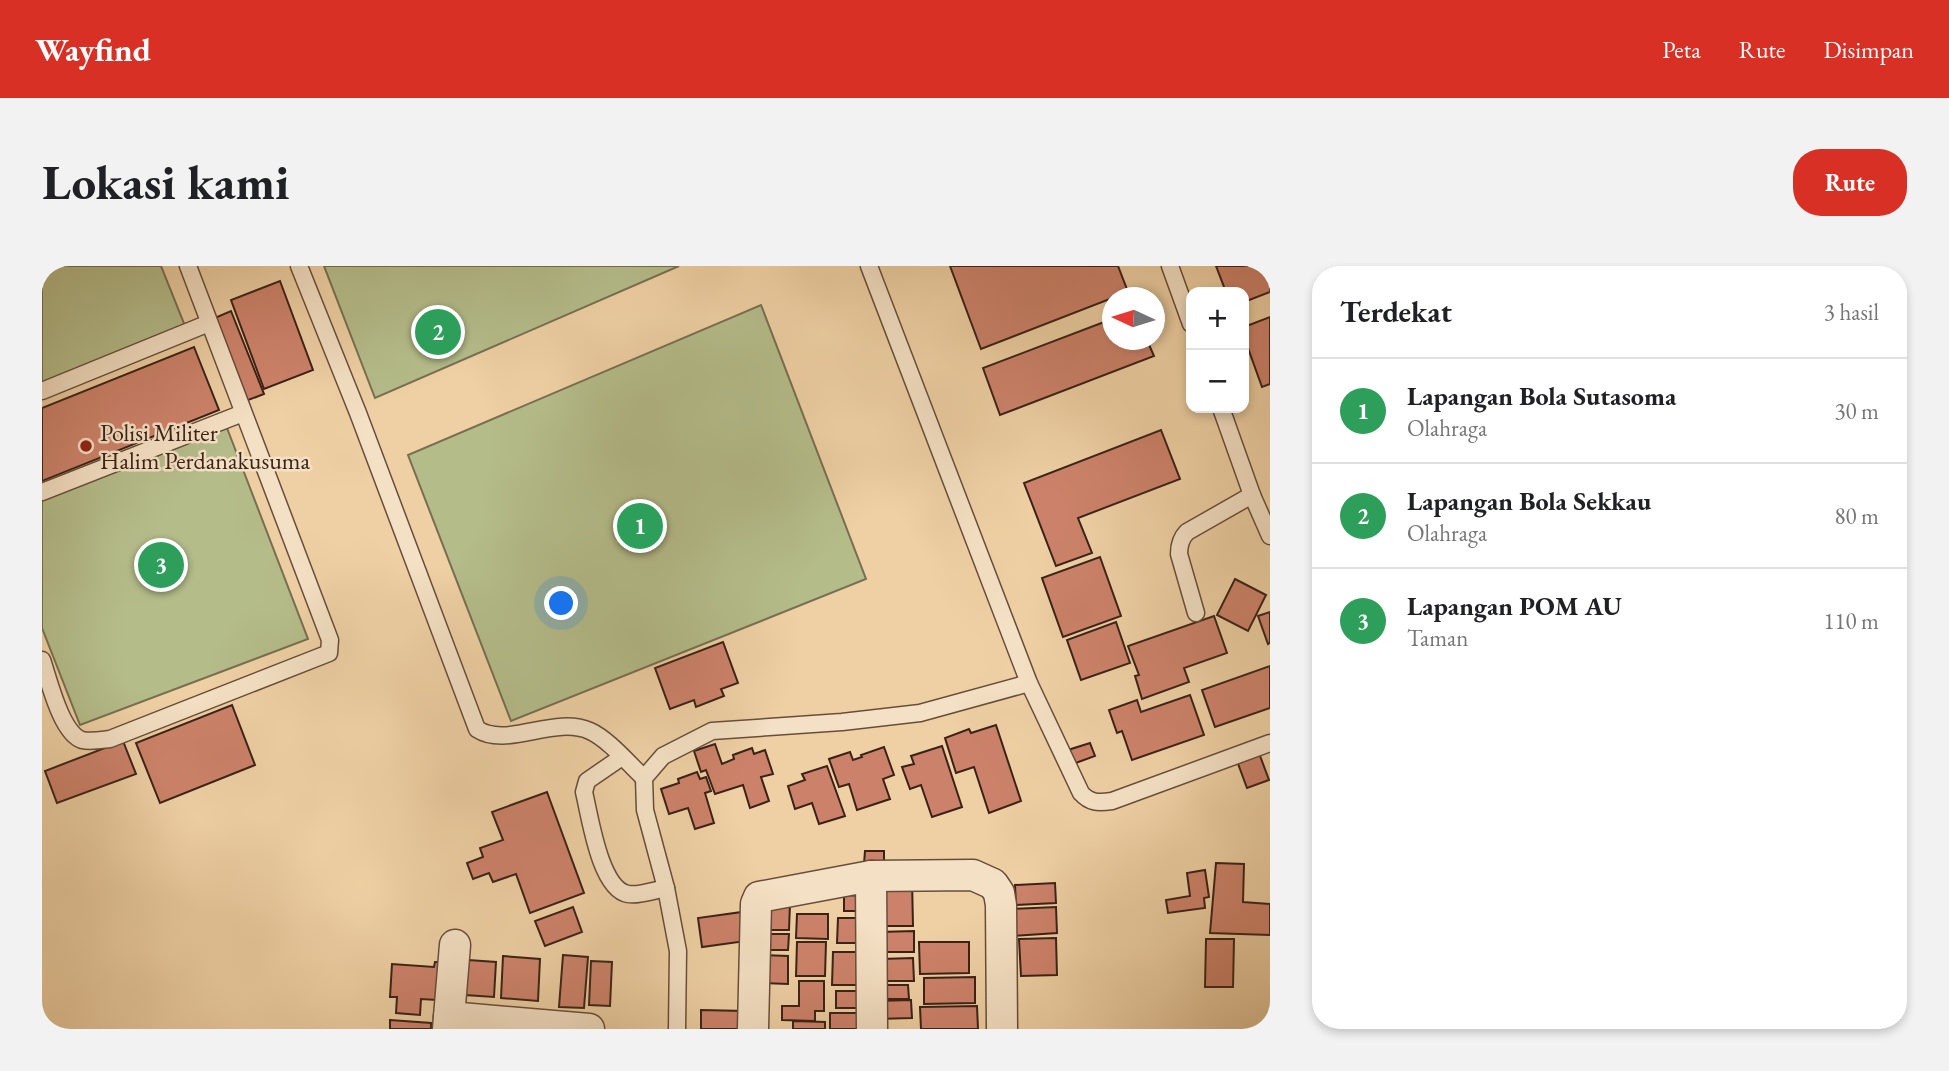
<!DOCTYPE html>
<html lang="id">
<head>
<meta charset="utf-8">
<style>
	:root { --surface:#fff; --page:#f2f2f2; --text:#202124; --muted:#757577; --line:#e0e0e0; --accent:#d93025 }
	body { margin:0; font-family:"EB Garamond",serif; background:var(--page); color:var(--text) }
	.controls { position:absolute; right:21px; top:21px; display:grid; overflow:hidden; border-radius:14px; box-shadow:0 4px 10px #0003 }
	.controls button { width:63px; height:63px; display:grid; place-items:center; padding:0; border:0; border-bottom:2px solid var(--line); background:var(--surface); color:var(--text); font:35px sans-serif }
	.compass { position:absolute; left:1060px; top:21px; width:63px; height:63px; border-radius:50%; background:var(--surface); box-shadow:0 4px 10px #0003; rotate:274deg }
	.you { position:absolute; left:520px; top:338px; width:24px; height:24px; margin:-18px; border:5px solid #fff; border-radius:50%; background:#1a73e8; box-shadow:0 0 0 10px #1a73e833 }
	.badge { display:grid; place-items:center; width:46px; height:46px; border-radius:50%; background:var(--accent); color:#fff; font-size:23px; font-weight:700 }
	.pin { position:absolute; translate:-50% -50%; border:4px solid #fff; box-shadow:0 2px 7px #0006 }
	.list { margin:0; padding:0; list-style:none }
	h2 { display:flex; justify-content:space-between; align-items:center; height:91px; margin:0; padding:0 28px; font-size:30px }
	h2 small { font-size:23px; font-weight:400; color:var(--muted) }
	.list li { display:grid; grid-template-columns:46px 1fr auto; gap:21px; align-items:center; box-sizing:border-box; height:105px; padding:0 28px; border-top:2px solid var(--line) }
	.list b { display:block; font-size:26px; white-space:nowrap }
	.list p { margin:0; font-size:23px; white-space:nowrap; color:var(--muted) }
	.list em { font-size:23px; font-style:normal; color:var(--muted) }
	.map { position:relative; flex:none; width:1228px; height:763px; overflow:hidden; border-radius:28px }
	header { display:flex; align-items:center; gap:42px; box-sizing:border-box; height:98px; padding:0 35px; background:var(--accent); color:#fff }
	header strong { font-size:33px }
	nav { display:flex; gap:38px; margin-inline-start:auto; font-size:24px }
	.intro { display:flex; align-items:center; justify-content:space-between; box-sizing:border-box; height:168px; padding:0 42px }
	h1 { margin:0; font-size:49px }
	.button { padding:18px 32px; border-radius:28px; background:var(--accent); color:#fff; font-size:24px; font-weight:700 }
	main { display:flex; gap:42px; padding:0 42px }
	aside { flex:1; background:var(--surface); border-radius:28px; box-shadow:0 4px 10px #0003 }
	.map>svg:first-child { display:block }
	.green { fill:#b4bc8a; stroke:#776f50; stroke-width:2 }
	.building { fill:#cc826a; stroke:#3a2217; stroke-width:2 }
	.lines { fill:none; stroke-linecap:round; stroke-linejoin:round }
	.lane-casing { stroke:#674e3a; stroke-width:19 }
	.street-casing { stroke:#674e3a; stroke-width:33 }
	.lane { stroke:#f4e0c4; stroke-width:16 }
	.street { stroke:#f4e0c4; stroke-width:30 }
	.poi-dot { fill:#8f2418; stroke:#f4e0c4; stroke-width:2.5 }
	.labels { text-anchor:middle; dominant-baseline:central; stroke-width:5; stroke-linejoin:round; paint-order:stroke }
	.poi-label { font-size:24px; fill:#3a2217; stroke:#f4e0c4; text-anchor:start }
</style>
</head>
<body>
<header>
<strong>Wayfind</strong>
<nav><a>Peta</a><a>Rute</a><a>Disimpan</a></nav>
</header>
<div class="intro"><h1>Lokasi kami</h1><a class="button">Rute</a></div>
<main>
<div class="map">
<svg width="1228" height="763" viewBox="0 0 1228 763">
	<rect width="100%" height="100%" fill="#eed0a4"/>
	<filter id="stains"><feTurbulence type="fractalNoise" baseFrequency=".00286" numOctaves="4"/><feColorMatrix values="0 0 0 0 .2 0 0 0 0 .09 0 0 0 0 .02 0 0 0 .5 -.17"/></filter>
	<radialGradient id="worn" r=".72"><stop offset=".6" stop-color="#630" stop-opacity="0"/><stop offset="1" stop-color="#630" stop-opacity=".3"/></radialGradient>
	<!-- green -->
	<g class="green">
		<polygon points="0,0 119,0 143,60 0,117"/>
		<polygon points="282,0 637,0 333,132"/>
		<polygon points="719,39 824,313 469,455 366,189"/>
		<polygon points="185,162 266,373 38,459 0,362 0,235"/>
	</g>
	<!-- building -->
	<g class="building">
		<polygon points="908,0 1076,0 1086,26 939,83"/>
		<polygon points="1174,0 1228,0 1228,26 1202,36 1202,26 1184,26"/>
		<polygon points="238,15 271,104 222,123 189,34"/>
		<polygon points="189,45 222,128 201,136 168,54"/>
		<polygon points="1228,51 1228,118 1220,121 1202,71 1202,61"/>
		<polygon points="1070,53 1070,74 1105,74 1112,90 958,149 941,102"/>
		<polygon points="152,81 177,144 0,215 0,142"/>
		<polygon points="1119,164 1138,213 1036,252 1050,287 1014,300 982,217"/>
		<polygon points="1058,291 1079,350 1021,371 1000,312"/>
		<polygon points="1193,313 1224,329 1206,365 1175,349"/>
		<polygon points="1228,346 1228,377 1226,378 1216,350"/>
		<polygon points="1172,350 1185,387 1142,402 1147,416 1100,433 1093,410 1097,409 1086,380"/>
		<polygon points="1074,356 1088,397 1039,414 1025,374"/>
		<polygon points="681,376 696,417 679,423 682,430 654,441 652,434 628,443 613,402"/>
		<polygon points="1228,400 1228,442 1173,461 1160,424"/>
		<polygon points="1148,429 1162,469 1090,494 1080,465 1075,467 1067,444 1095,434 1099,446"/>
		<polygon points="190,439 213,499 118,537 94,477"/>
		<polygon points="954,459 979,535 947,547 932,501 914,507 903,472 927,463 929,467"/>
		<polygon points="81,475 94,508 15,537 3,505"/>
		<polygon points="1048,477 1053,490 1031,498 1026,484"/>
		<polygon points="673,478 680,498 692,493 691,489 710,482 712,488 723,484 731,508 719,511 727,535 708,542 701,519 673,528 664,504 659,506 652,485"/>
		<polygon points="900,480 920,541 890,551 879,519 868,523 860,501 872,498 869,490"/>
		<polygon points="842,481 852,509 841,513 848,533 815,544 807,518 797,521 787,493 808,486 811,494 820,491 819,489"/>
		<polygon points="1217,487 1227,514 1205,522 1195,495"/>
		<polygon points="785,500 803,550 777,558 770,537 753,543 746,520 763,514 760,508"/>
		<polygon points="655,506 658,513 664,511 669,525 663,527 672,557 653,563 646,542 627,548 619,523 637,517 636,513"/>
		<polygon points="505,526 542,627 488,647 474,608 451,616 447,607 431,613 425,597 441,591 438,582 461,574 450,546"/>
		<polygon points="823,585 842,585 842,599 822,598"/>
		<polygon points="1174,597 1202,598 1201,636 1228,638 1228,669 1168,667"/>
		<polygon points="1163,604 1167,631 1162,632 1163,642 1126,647 1124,634 1148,630 1145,607"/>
		<polygon points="870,614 871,660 837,660 836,615"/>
		<polygon points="1013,617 1014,637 974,639 973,619"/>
		<polygon points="802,629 824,630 824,645 802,645"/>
		<polygon points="718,637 748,638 747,664 717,664"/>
		<polygon points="531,641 540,666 503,680 493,655"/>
		<polygon points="1014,641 1015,667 971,670 970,643"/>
		<polygon points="700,646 704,675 660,681 656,652"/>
		<polygon points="755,648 786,648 786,673 754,672"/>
		<polygon points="796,652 825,652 824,677 795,677"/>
		<polygon points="872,665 872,686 837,686 837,666"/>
		<polygon points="721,668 747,668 746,684 721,684"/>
		<polygon points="1014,672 1015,709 979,710 977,673"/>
		<polygon points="1164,673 1192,673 1191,721 1163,721"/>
		<polygon points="755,676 784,676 783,710 754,710"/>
		<polygon points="877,676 927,676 927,707 878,708"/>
		<polygon points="791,686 823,686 823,719 790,719"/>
		<polygon points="521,689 546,691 542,742 517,741"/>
		<polygon points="719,689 746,690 746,718 719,717"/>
		<polygon points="461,690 498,693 496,735 459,732"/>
		<polygon points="871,692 872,715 839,715 839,693"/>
		<polygon points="426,694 454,696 452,731 423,729"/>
		<polygon points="549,695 570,696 568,740 547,739"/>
		<polygon points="393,696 408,696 395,734 379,733 378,749 354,747 355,731 348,731 350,698 392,701"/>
		<polygon points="933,711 933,737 882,738 882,712"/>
		<polygon points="757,715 782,715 782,745 773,745 773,755 740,754 740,740 757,740"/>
		<polygon points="838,719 866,719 867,733 838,733"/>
		<rect x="794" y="725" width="28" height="17"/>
		<polygon points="869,734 870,752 834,753 834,735"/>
		<polygon points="935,740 936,763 879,763 878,741"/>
		<polygon points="659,744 703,745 702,763 659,763"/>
		<polygon points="788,747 817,747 816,763 788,763"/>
		<polygon points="348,754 389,757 389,763 348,763"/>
		<polygon points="751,755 783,756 783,763 751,763"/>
	</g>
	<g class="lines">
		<!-- lane casing -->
		<g class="lane-casing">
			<g id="lane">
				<path d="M257,0l59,147 119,316c30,20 77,-14 113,2 18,8 39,33 54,47"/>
				<path d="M827,0l160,417 52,110c9,10 17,10 31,8l158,-58"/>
				<polyline points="1128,0 1149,58"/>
				<polyline points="0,125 167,57"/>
				<polyline points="0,226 201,147"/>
				<polyline points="1210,229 1228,270"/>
				<path d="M1154,347l-17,-59c0,-9 2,-16 8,-22l65,-37 -31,-87"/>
				<path d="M0,394c7,20 19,73 40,80 9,2 19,0 28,-1l219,-86 1,-13 -142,-374"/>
				<path d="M580,491l-35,24 -3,11c6,25 16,97 44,102 11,2 27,-4 38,-6"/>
				<polyline points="635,763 636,685 624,622 603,544 602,512 621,490 670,465 800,456 878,447 987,417"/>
			</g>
		</g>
		<!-- street casing -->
		<g class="street-casing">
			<g id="street">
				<polyline points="829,610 830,763"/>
				<polyline points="407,751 547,763"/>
				<polyline points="406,763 413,679"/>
				<polyline points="711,763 714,638 717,631 829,610 931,609 951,618 957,627 959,639 960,763"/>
			</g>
		</g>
		<!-- lane -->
		<use href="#lane" class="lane"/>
		<!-- street -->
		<use href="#street" class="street"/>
	</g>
	<!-- markers -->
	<circle class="poi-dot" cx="44" cy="180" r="7"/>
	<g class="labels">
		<!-- poi labels -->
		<g class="poi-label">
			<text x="58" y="166">Polisi Militer<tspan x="58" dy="28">Halim Perdanakusuma</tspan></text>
		</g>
	</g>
	<rect width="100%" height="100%" filter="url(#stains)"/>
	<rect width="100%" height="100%" fill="url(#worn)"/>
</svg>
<div class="controls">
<button>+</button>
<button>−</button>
</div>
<svg class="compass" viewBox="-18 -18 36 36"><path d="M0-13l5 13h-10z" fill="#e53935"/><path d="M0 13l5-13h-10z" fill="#757577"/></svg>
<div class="you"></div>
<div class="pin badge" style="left:598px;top:260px;background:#2e9e5b">1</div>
<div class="pin badge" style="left:396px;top:66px;background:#2e9e5b">2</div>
<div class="pin badge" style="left:119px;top:299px;background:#2e9e5b">3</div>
</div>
<aside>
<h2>Terdekat<small>3 hasil</small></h2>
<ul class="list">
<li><span class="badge" style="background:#2e9e5b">1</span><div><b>Lapangan Bola Sutasoma</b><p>Olahraga</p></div><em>30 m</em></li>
<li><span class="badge" style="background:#2e9e5b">2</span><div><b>Lapangan Bola Sekkau</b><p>Olahraga</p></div><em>80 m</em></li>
<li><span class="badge" style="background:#2e9e5b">3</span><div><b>Lapangan POM AU</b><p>Taman</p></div><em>110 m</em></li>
</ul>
</aside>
</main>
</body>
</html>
